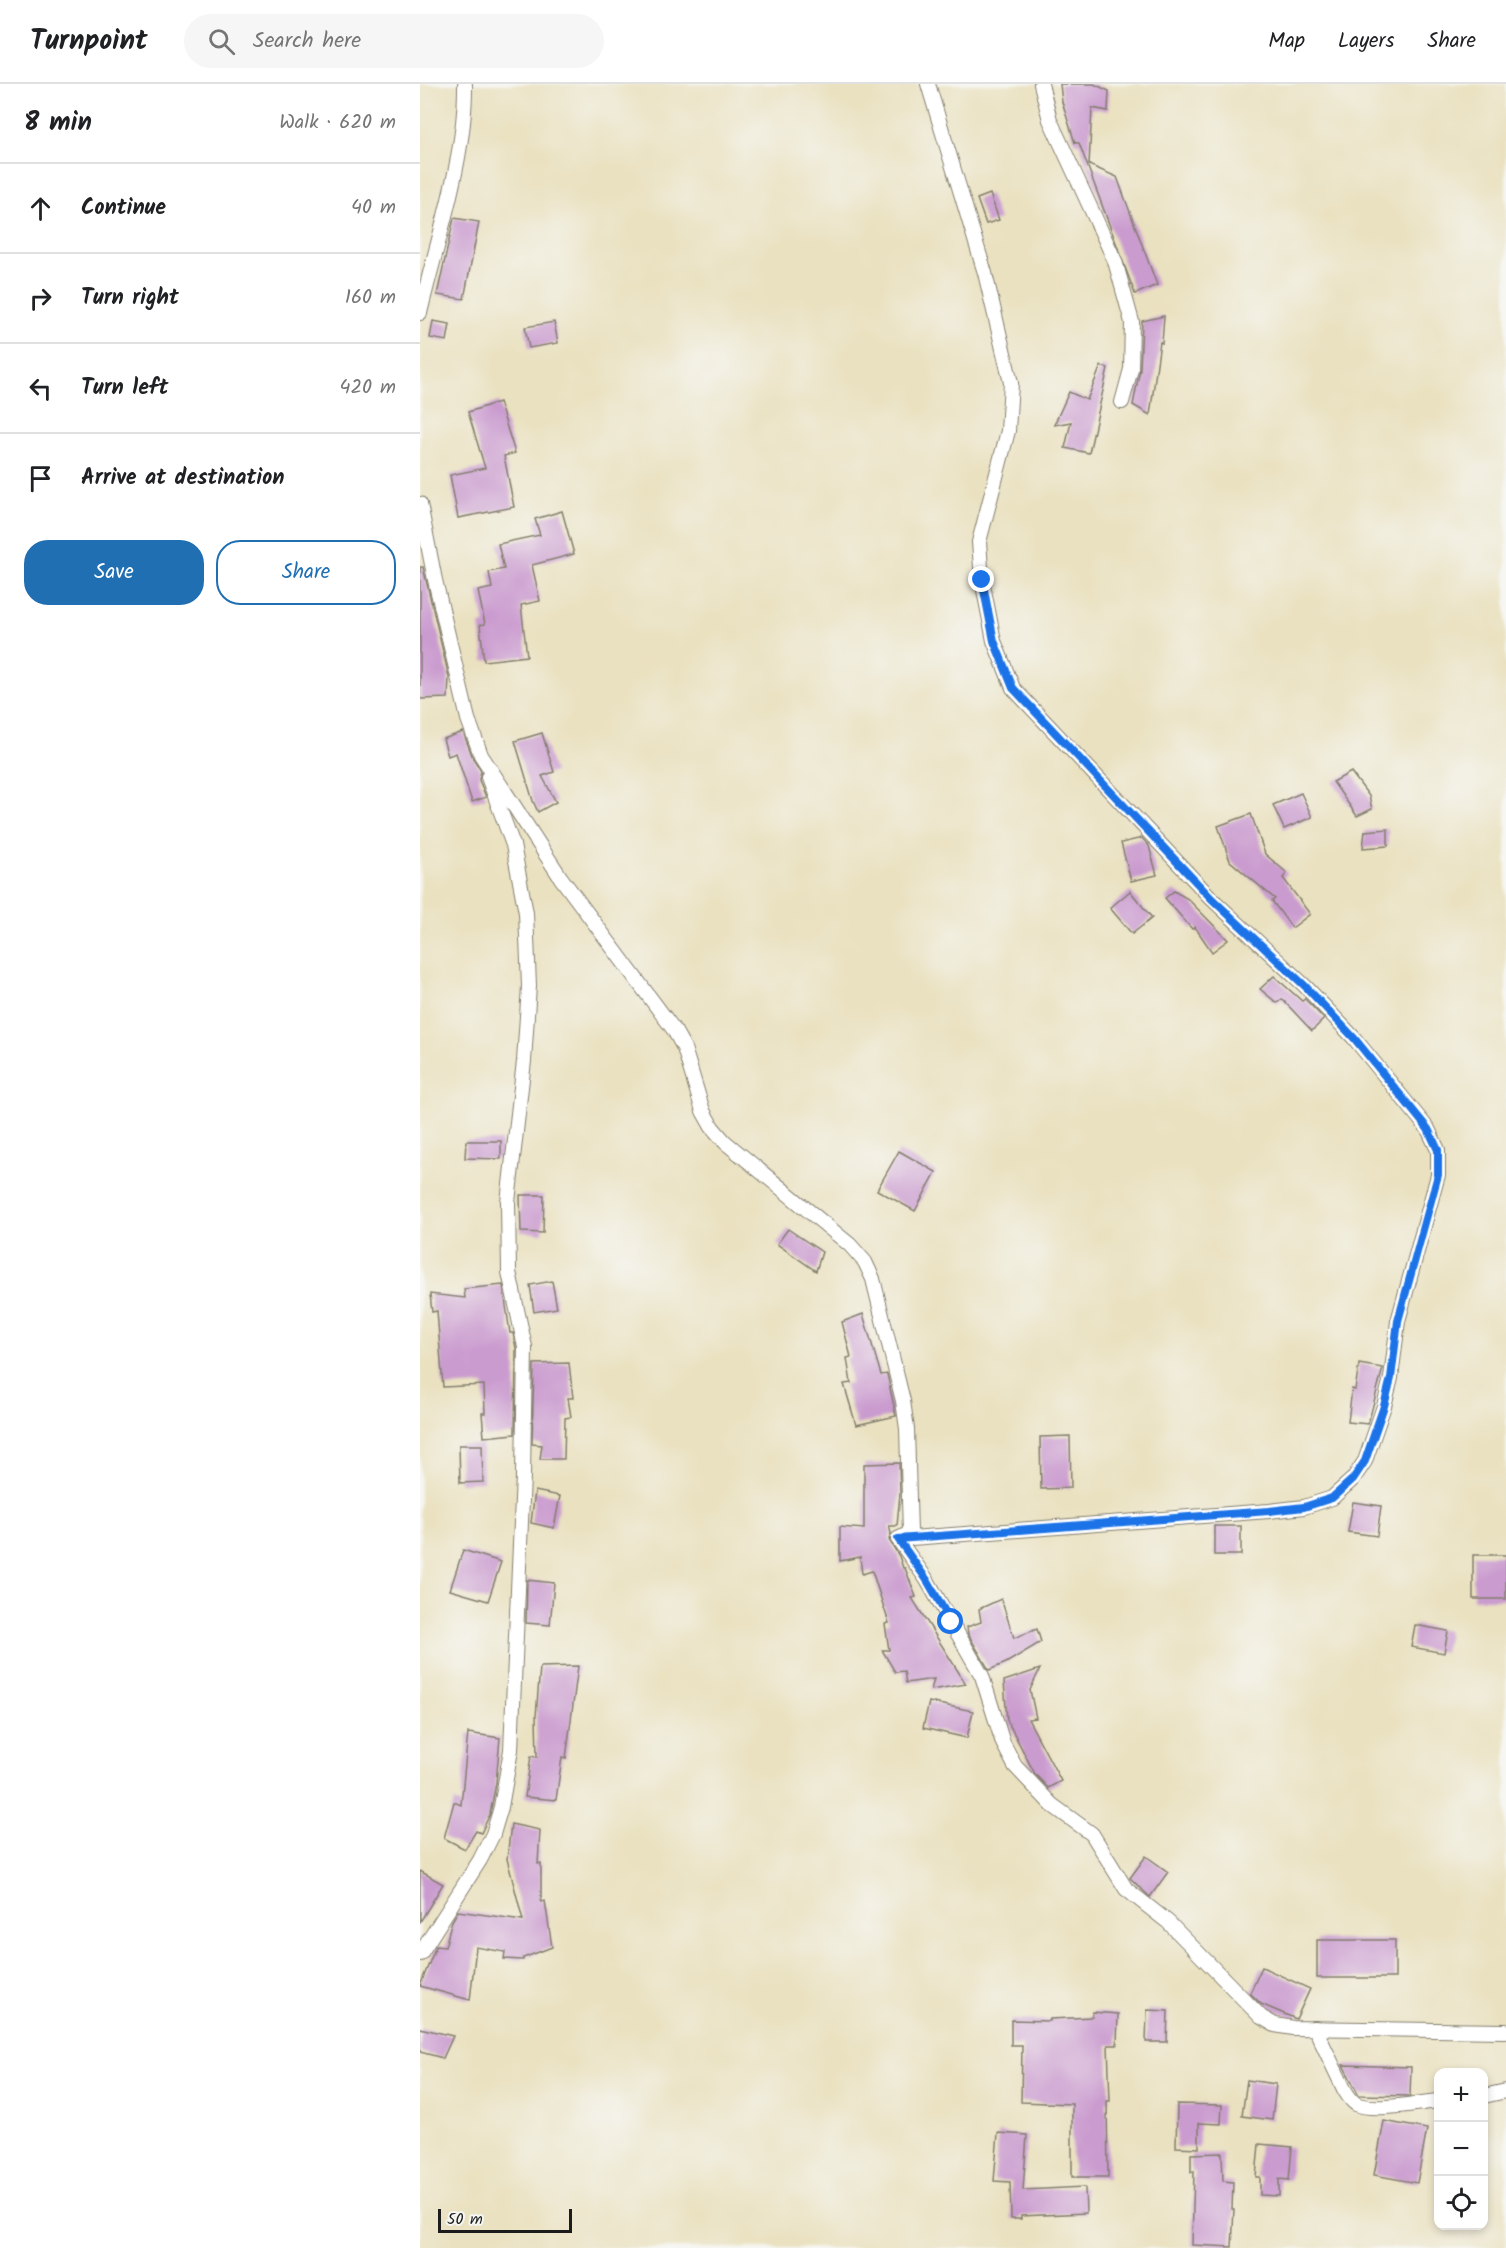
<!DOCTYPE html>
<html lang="en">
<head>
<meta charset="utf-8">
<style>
	:root { --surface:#fff; --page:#f6f6f6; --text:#202124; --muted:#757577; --line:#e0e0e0; --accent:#1f6fb2 }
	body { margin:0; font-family:Kalam,sans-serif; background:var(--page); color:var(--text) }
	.controls { position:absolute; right:18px; bottom:18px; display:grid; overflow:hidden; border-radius:12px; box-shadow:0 3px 9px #0003 }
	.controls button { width:54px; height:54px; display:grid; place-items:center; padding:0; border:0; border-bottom:2px solid var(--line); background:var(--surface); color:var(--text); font:30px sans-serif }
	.scale { position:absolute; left:18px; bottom:15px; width:134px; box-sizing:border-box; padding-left:6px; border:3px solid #1c1c1c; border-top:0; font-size:16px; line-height:21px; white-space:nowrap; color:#1c1c1c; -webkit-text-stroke:4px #f6f6f2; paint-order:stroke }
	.stop { position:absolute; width:18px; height:18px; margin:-14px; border:4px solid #1a73e8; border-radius:50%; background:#fff }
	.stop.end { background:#1a73e8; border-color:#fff; box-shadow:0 2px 6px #0008 }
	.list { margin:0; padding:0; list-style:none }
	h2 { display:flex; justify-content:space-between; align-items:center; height:78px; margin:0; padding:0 24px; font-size:26px }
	h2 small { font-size:20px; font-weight:400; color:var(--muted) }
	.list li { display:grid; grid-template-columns:39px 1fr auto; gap:18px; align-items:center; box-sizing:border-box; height:90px; padding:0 24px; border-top:2px solid var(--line) }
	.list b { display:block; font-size:22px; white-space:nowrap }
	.list em { font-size:20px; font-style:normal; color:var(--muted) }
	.actions { display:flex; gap:12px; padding:18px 24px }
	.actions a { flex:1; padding:14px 0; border:2px solid var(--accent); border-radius:24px; text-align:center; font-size:21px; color:var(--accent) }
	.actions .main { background:var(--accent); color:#fff }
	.icon { flex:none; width:33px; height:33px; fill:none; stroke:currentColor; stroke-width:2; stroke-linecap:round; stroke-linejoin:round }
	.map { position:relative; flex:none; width:1086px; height:2164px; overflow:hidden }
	header { display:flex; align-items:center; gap:36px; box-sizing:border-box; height:84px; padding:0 30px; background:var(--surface); border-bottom:2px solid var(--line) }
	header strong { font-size:28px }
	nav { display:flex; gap:33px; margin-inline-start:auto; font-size:21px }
	.search { width:420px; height:54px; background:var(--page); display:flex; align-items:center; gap:15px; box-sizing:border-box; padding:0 21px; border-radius:33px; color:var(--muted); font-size:22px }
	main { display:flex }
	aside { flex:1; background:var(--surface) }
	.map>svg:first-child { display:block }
	.building { fill:#ca9bcf }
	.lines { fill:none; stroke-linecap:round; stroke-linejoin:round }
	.minor-casing { stroke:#837e6e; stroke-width:16 }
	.minor { stroke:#fff; stroke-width:14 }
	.route { stroke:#1a73e8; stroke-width:8 }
</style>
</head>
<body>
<header>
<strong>Turnpoint</strong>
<div class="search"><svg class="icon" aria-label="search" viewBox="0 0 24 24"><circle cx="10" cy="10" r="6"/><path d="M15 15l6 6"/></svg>Search here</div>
<nav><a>Map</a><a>Layers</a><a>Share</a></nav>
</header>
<main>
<aside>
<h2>8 min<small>Walk · 620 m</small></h2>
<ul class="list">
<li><svg class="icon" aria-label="ahead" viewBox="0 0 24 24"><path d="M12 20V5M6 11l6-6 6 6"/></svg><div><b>Continue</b></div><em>40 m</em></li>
<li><svg class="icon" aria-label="right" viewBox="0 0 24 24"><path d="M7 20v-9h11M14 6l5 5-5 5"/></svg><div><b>Turn right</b></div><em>160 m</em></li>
<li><svg class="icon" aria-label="left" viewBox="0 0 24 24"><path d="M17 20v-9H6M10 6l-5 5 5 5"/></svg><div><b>Turn left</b></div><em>420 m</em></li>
<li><svg class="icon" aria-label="arrive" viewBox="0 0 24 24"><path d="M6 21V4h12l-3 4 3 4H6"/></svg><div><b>Arrive at destination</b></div></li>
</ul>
<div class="actions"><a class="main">Save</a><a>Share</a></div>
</aside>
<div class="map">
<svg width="1086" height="2164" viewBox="0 0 1086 2164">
	<rect width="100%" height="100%" fill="#f6f6f2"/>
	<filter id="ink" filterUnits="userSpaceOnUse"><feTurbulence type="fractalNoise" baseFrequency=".0167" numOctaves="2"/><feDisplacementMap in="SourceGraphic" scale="12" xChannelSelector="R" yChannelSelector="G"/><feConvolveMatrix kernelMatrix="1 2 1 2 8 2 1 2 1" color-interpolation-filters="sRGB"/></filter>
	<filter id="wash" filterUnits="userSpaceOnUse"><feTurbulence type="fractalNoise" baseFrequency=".008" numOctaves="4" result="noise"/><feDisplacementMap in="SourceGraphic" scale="24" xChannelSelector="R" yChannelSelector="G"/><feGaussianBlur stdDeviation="1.35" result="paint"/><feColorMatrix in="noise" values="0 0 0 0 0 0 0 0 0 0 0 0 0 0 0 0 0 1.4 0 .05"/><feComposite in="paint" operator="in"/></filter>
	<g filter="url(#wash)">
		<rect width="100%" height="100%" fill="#eae1c0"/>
		<g id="blocks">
			<!-- building -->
			<g class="building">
				<polygon points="640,0 674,0 689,7 688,27 672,24 669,81 697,93 737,201 715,210 659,59 655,59 642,18"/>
				<polygon points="570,110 579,136 566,140 557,115"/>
				<polygon points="34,134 59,138 44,215 17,211"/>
				<polygon points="744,232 742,259 740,258 730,331 713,321 720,285 722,237"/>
				<polygon points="13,237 30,240 27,257 10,254"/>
				<polygon points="134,238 138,259 109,264 105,243"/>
				<polygon points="681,282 688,284 669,369 645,364 651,338 634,341 649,308 667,316"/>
				<polygon points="79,318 95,369 84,372 94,423 38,434 30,391 65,384 48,328"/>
				<polygon points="142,427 154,470 112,481 120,517 101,521 107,572 64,577 60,541 65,540 58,507 72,504 69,488 84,485 78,460 120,451 115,435"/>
				<polygon points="0,483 3,483 29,593 28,614 0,615"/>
				<polygon points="43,648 53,674 61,687 59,696 66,713 52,718 36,669 28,672 23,655"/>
				<polygon points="122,649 134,688 122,692 136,718 118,728 113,717 95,657"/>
				<polygon points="931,688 949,712 952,725 937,732 913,698"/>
				<polygon points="881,709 892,733 864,745 853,721"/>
				<polygon points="831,730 845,770 867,789 863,794 890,830 872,844 852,817 855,815 810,777 798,742"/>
				<polygon points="968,745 968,762 943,764 945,747"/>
				<polygon points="722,754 729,762 737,791 711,797 701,759"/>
				<polygon points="710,807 732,834 712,850 690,824"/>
				<polygon points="754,807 768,815 808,856 792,868 775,843 772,845 745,814"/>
				<polygon points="854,892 882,917 885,915 904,935 892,947 862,915 857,919 840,905"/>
				<polygon points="46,1057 81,1057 81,1075 45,1074"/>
				<polygon points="479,1067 516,1088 495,1127 457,1106"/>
				<polygon points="100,1111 124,1111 123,1149 101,1148"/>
				<polygon points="368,1145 402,1168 396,1187 357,1160"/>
				<polygon points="132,1197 137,1224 114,1228 110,1201"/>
				<polygon points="83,1201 90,1249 93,1249 96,1264 95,1350 64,1353 62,1329 65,1329 64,1301 23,1303 17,1227 12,1228 10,1210 45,1214 44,1205"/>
				<polygon points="443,1230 461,1291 467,1290 476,1332 436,1341 424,1300 431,1299 427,1274 431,1273 422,1238"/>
				<polygon points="149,1279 153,1314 148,1314 151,1333 145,1334 144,1375 120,1375 122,1361 112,1360 114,1280"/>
				<polygon points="939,1280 963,1284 948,1340 928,1338 932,1305 935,1306"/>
				<polygon points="650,1352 651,1404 621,1405 620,1353"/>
				<polygon points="39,1361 62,1361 63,1398 40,1399"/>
				<polygon points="479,1379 480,1409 477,1442 469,1442 471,1449 469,1456 479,1472 483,1484 485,1484 496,1513 492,1514 546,1600 511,1606 514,1595 486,1599 484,1587 475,1588 462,1566 469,1566 465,1540 469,1539 452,1487 442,1490 440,1473 420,1477 420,1443 444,1445 444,1380"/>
				<polygon points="115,1407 140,1412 134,1444 111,1439"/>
				<polygon points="933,1418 961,1422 957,1452 928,1448"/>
				<rect x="794" y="1442" width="27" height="29"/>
				<polygon points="43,1466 81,1478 68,1517 30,1506"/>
				<rect x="1053" y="1471" width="33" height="44"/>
				<polygon points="107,1496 134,1499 130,1541 106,1539"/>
				<polygon points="581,1515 594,1554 617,1545 621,1558 586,1579 569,1586 548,1550 547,1543 561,1538 559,1525"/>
				<polygon points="995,1541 1028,1547 1024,1569 991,1563"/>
				<polygon points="158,1582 146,1674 142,1673 136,1716 105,1713 111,1672 117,1673 116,1632 120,1583"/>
				<polygon points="620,1585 610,1606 616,1634 608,1635 641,1697 628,1704 615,1690 587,1636 584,1597"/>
				<polygon points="509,1618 553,1627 547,1654 503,1644"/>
				<polygon points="48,1649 80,1654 76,1699 70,1730 61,1749 56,1747 45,1765 24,1754 34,1718 41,1721"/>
				<polygon points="91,1740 120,1746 118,1780 121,1779 121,1818 125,1817 132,1863 103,1874 103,1876 84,1875 85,1868 56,1863 50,1916 0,1902 16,1862 25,1863 32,1837 38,1827 103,1836 87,1775"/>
				<polygon points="726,1772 748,1788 730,1813 710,1794"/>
				<polygon points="0,1787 23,1800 0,1838"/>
				<rect x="897" y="1856" width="78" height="38"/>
				<polygon points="842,1883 890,1905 876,1935 841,1920 830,1909"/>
				<polygon points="727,1926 748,1927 747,1958 726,1958"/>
				<polygon points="672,1928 698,1930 697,1961 688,1961 690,2017 687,2017 688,2093 652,2093 652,2020 601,2018 602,1961 591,1961 591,1936 630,1937 630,1935 672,1933"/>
				<polygon points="0,1944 33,1952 23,1974 0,1968"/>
				<polygon points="923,1981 991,1983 990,2012 939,2011"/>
				<polygon points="827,1996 856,2000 852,2036 822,2032"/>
				<polygon points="757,2020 802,2021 801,2040 779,2039 779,2064 756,2063"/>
				<polygon points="964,2037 1007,2045 997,2099 954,2091"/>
				<polygon points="578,2049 607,2051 603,2106 665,2103 666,2129 601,2132 601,2135 591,2135 590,2098 574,2097"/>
				<polygon points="839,2060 872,2063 869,2096 859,2095 859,2112 840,2111 840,2093 836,2093"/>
				<polygon points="802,2069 803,2097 813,2098 812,2125 814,2125 812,2163 772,2161 774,2087 771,2088 771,2070"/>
			</g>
		</g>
	</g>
	<g filter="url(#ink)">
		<use href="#blocks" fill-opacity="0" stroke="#837e6e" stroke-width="1.5"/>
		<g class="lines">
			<!-- minor casing -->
			<g class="minor-casing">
				<g id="minor">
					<polyline points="621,0 630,36 695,177 712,238 711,285 702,318"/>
					<path d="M0,229c17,-72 46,-156 45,-229"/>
					<polyline points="0,420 15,496 48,635 61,671 141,794 254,946 264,964 283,1027 292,1043 305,1058 430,1161 445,1178 453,1195 483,1317 487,1345 490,1449 478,1455 507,1496 562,1592 583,1659 595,1682 632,1721 672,1750 706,1805 748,1838 841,1933 855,1941 873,1944 1086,1947"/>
					<polyline points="478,1455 849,1427 884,1423 912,1414 933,1395 945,1377 964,1322 971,1294 978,1237 1018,1091 1018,1066 1008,1045 934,954 885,902 792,815 593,604 574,557 562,496 559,458 588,347 591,299 565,189 508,0"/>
					<polyline points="0,1870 60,1776 73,1750 81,1723 91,1666 103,1392 105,1263 89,1188 88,1118 104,977 109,902 106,829 93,761 68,693"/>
					<path d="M895,1944l29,61c3,5 6,11 12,15 18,8 62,-1 82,-3"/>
					<polyline points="1064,2012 1086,2007"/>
				</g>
			</g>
			<!-- minor -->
			<use href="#minor" class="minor"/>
		</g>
	</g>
	<g class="lines" filter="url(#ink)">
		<!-- route -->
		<polyline class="route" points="531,1538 507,1496 478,1455 849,1427 884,1423 912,1414 933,1395 945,1377 964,1322 971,1294 978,1237 1018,1091 1018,1066 1008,1045 934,954 885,902 792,815 593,604 574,557 562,496"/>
	</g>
</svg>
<div class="controls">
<button>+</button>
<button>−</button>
<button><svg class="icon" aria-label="locate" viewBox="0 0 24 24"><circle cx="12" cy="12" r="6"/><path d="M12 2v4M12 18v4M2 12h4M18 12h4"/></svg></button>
</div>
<div class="scale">50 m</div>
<div class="stop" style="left:531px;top:1538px"></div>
<div class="stop end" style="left:562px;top:496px"></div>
</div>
</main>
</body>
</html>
